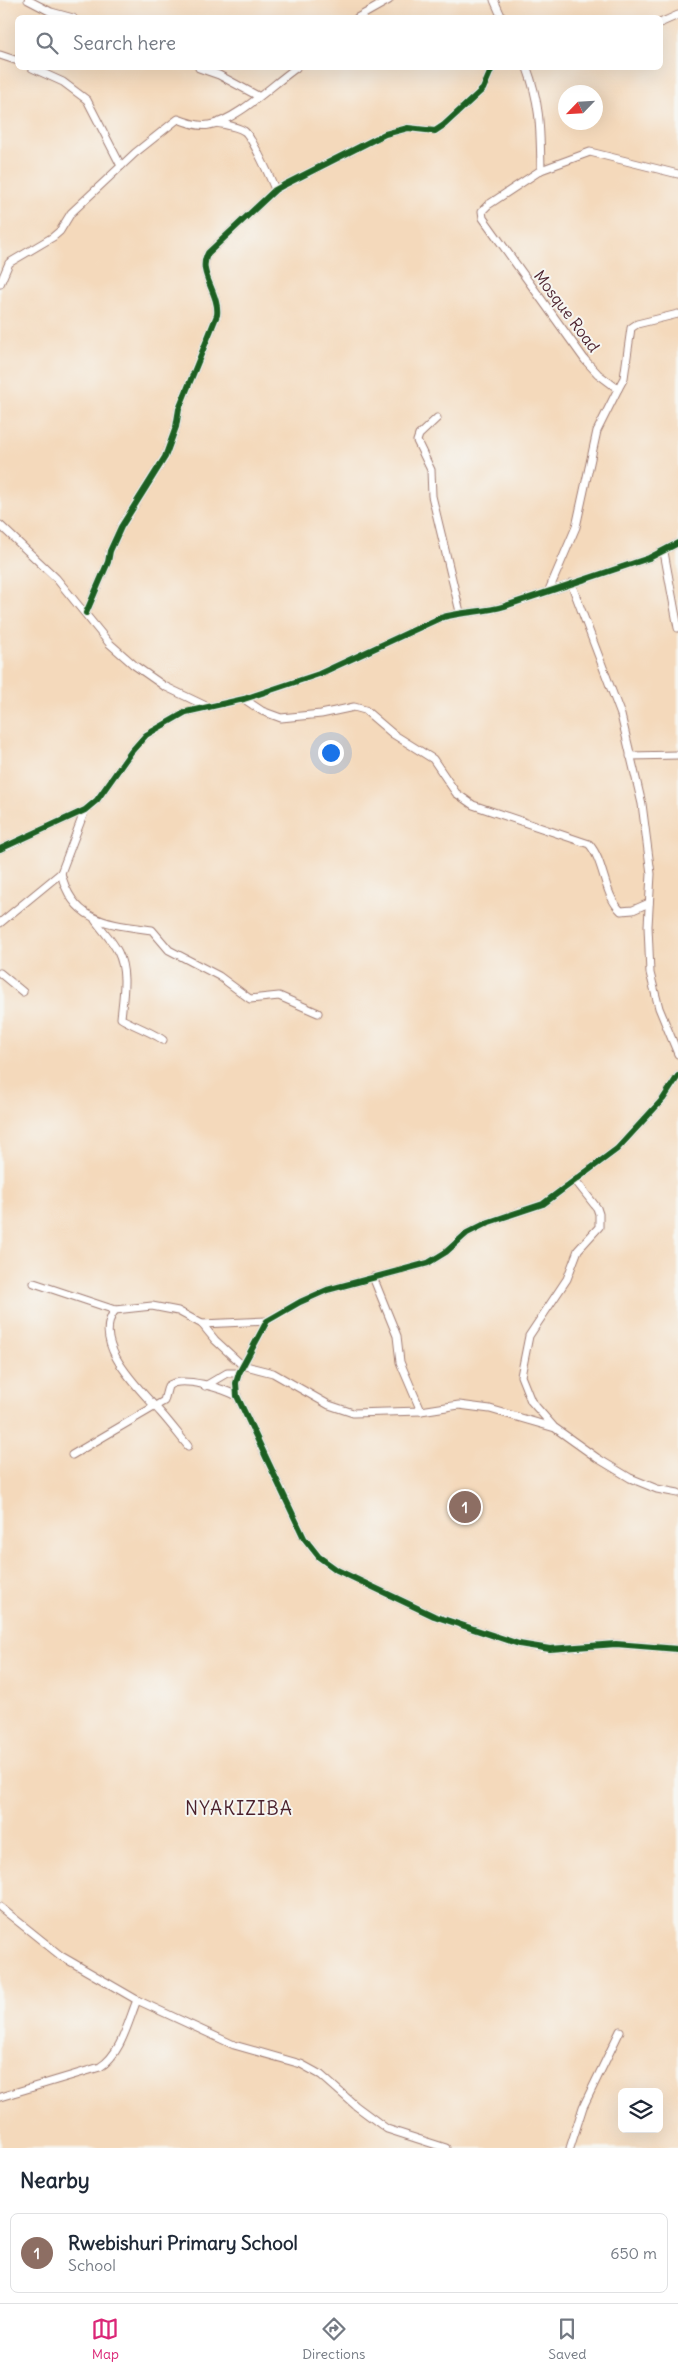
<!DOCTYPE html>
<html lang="en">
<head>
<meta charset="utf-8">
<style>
	:root { --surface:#fff; --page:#f6f6f7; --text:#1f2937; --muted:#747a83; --line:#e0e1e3; --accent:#db2777 }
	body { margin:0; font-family:Delius,sans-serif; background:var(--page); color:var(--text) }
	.controls { position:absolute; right:15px; bottom:15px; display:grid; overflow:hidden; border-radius:8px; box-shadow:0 5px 20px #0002 }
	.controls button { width:45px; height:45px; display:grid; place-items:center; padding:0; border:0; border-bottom:1px solid var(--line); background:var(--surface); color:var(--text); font:25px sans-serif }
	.compass { position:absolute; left:558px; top:85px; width:45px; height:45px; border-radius:50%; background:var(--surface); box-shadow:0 5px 20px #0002; rotate:245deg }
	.you { position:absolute; left:330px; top:752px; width:18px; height:18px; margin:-12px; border:4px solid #fff; border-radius:50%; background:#1a73e8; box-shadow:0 0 0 8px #1a73e833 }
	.badge { display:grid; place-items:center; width:32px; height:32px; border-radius:50%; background:var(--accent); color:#fff; font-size:16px; font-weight:700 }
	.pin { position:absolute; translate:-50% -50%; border:2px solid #fff; box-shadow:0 1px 5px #0006 }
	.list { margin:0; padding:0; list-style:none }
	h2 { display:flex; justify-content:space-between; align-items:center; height:65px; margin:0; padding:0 20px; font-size:21px }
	h2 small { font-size:16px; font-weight:400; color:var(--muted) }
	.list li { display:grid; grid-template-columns:32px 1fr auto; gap:15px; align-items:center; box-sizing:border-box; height:80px; margin:0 10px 10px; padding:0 10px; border:1px solid var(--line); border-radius:8px }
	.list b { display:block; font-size:19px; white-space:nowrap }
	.list p { margin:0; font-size:16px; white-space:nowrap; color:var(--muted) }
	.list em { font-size:16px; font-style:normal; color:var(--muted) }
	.icon { flex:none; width:28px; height:28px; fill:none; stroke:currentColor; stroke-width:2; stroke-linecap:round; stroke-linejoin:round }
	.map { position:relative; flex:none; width:678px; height:2148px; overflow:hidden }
	.search { position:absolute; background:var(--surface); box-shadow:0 5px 20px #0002; left:15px; right:15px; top:15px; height:55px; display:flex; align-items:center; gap:12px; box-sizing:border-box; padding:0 18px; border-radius:8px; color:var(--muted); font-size:19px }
	.sheet { height:155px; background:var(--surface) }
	nav { display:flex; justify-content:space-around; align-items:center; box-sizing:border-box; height:70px; border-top:1px solid var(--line); background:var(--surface); font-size:14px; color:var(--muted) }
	nav a { display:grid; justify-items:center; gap:2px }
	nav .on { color:var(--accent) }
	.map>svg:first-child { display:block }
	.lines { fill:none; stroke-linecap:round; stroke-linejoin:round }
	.street-casing { stroke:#9f7c73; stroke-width:9 }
	.street { stroke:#fff; stroke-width:7 }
	.cycleway-casing { stroke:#f6f6f2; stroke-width:9 }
	.cycleway { stroke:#1b5e20; stroke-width:6 }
	.labels { text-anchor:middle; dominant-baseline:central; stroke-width:4; stroke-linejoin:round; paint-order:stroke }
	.street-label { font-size:16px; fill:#4a1f2b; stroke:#f6f6f2 }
	.quarter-label { font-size:19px; letter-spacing:1px; fill:#4a1f2b; stroke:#f6f6f2 }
</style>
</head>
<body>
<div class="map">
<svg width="678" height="2148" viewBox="0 0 678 2148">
	<rect width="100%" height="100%" fill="#f6f6f2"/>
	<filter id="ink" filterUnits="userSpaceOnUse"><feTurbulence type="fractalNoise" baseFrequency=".02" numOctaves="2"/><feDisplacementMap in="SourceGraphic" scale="10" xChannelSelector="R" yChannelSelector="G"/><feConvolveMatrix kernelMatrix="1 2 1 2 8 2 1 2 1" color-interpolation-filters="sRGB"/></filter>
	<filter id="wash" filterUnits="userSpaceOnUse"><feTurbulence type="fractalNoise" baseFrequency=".0096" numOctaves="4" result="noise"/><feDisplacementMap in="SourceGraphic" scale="20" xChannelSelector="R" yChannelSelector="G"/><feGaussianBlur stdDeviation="1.12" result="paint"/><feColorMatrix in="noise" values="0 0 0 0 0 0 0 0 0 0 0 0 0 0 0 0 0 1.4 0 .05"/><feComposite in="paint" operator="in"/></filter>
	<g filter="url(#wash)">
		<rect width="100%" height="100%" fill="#f4d9bb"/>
	</g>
	<g filter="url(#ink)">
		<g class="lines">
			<!-- street casing -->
			<g class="street-casing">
				<g id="street">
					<polyline points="28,0 51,12 73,18"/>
					<polyline points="494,0 502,18"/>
					<polyline points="357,18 389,0"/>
					<polyline points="660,23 678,15"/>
					<polyline points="0,55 18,61"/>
					<polyline points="32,68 63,82 87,100 121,166"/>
					<polyline points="199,68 219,75 258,96"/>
					<path d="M527,68c14,38 13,63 14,102l-53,35 -6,6 1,7 102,142 13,14 20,15 -21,42 -21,96 -27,63"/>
					<path d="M217,123c8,2 19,3 27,8 7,4 28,50 31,59"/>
					<polyline points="541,170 590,152 678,174"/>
					<path d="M0,284l9,-21 44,-26 7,-6 11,-18 64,-60 39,-31 4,-3c10,4 21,8 31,6 27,-4 64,-41 87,-57"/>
					<polyline points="618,389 624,378 631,328 637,324 678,314"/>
					<polyline points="437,418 419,435 417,441 431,470 432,496 460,612"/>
					<polyline points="0,525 56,578 109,643 134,665 164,686 206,706"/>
					<polyline points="664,552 678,628"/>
					<polyline points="571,583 621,715 642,804 651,874 648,926 650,973 659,1008 678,1054"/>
					<path d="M86,613l22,-51 2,-11 11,-24 44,-70 11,-30 3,-18 38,-94c3,-22 -21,-43 -9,-62l67,-63 9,-5 101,-51 23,-6 27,3 9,-6 39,-36 9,-21"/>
					<path d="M244,699l18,12 19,7 40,-4 33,-7 11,3 28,24 40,25 23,34 17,12 116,39c16,18 14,50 32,67l12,-1 16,-7"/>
					<polyline points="630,756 678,755"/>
					<path d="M0,849l85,-39 12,-10 34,-48 15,-17 40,-23 58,-13 75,-25 121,-56c23,-7 43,-5 65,-12l144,-48 29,-15"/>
					<path d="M61,873c12,50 48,51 91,57l17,20 50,26 31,23 29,-3 39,17"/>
					<path d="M95,920c7,10 17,20 23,32 10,20 5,45 3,66 2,3 33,15 42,22"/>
					<polyline points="0,923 61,873 85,810"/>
					<polyline points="0,973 23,992"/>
					<polyline points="678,1076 663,1099 617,1149 543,1204 489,1222 467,1233 446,1252 428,1263 327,1290 300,1302 267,1321 239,1373 236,1383 237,1396 304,1538 319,1557 337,1570 434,1616 519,1644 550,1649 616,1644 678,1649"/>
					<polyline points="373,1277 397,1336 400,1362 421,1411"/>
					<polyline points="34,1283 115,1310 152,1306 178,1311 202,1324 215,1340 242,1365 273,1373 329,1405 353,1413 421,1411 459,1405 490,1409 555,1428 597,1458 630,1478 657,1489 678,1493"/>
					<path d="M115,1310c-25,34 25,79 46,103 9,10 18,22 27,33"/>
					<polyline points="202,1324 267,1321"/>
					<polyline points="205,1386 227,1373 239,1373"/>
					<polyline points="553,1426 531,1401 521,1376 529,1336 567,1279 578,1250 599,1227 599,1214 597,1208 575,1180"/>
					<path d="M72,1455l92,-54 4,-15c13,-11 56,3 69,10"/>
					<polyline points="0,1907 61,1956 137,2000 234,2045 301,2064 321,2075 356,2106 387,2129 446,2148"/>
					<path d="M0,2097l100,-30c21,-13 28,-45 37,-67"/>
					<polyline points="570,2148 583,2107 620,2031"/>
				</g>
			</g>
			<!-- street -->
			<use href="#street" class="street"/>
			<!-- cycleway casing -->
			<g class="cycleway-casing">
				<g id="cycleway">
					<path d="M86,613l22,-51 2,-11 11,-24 44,-70 11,-30 3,-18 38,-94c3,-22 -21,-43 -9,-62l67,-63 9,-5 101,-51 23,-6 27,3 9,-6 39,-36 9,-21"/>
					<path d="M0,849l85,-39 12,-10 34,-48 15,-17 40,-23 58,-13 75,-25 121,-56c23,-7 43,-5 65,-12l144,-48 29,-15"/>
					<polyline points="678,1076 663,1099 617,1149 543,1204 489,1222 467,1233 446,1252 428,1263 327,1290 300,1302 267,1321 239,1373 236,1383 237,1396 304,1538 319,1557 337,1570 434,1616 519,1644 550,1649 616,1644 678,1649"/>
				</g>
			</g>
			<!-- cycleway -->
			<use href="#cycleway" class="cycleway"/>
		</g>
	</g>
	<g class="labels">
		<!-- street labels -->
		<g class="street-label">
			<text transform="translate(567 311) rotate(53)">Mosque Road</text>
		</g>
		<!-- quarter labels -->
		<g class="quarter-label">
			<text x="239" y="1808">NYAKIZIBA</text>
		</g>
	</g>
</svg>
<div class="controls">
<button><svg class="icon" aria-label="layers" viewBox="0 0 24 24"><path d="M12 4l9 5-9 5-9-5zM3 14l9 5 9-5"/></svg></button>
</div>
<svg class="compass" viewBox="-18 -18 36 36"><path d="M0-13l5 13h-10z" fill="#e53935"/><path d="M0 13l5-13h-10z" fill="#747a83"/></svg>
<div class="you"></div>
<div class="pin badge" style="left:465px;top:1507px;background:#8d6e63">1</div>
<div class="search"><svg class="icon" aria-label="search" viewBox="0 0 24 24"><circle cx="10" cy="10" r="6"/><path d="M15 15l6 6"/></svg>Search here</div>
</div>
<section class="sheet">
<h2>Nearby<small></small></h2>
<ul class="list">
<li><span class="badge" style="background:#8d6e63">1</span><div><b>Rwebishuri Primary School</b><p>School</p></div><em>650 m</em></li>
</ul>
</section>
<nav>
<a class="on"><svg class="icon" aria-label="map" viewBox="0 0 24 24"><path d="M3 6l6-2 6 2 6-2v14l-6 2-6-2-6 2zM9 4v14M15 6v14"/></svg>Map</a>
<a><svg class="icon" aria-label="directions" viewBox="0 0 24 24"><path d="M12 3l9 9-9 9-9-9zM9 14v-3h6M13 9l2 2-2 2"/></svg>Directions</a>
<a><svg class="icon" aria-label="saved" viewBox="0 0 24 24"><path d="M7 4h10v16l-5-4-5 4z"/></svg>Saved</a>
</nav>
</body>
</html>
